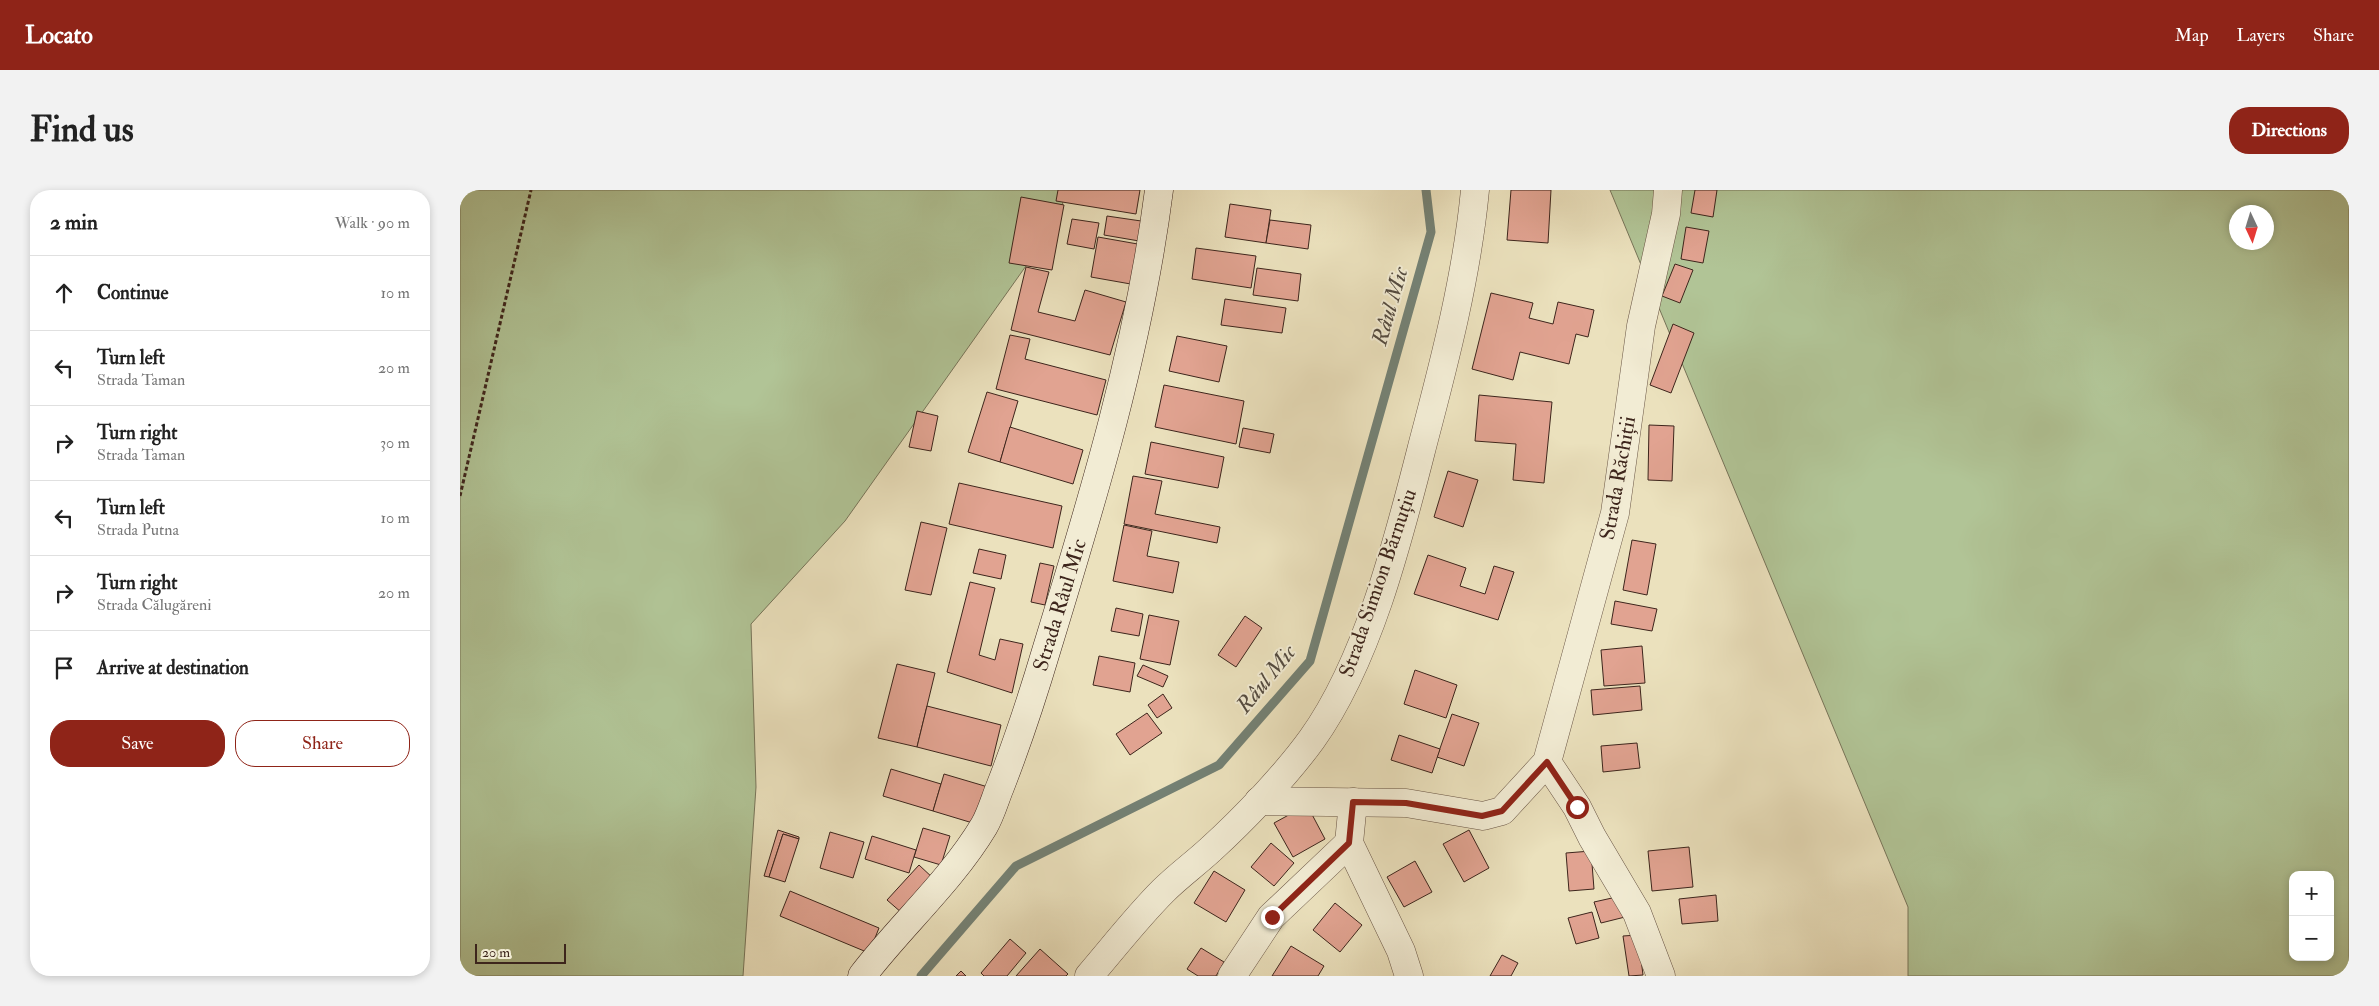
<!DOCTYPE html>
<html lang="en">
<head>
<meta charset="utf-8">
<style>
	:root { --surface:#fff; --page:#f2f2f2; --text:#222; --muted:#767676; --line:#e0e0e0; --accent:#8f2418 }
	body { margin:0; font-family:"IM FELL Double Pica",serif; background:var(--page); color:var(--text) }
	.controls { position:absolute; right:15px; bottom:15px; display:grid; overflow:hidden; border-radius:10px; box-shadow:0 2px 8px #0003 }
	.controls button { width:45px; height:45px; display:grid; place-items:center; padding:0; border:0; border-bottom:1px solid var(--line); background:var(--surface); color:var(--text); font:25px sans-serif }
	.compass { position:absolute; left:1769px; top:15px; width:45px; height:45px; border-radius:50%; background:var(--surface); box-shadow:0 2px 8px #0003; rotate:176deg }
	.scale { position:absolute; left:15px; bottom:12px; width:91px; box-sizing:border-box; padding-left:5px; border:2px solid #3d251c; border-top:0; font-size:14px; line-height:18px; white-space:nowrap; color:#3d251c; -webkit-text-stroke:4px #f2ecd4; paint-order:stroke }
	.stop { position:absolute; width:15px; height:15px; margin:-11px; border:4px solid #8f2418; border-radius:50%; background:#fff }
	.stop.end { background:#8f2418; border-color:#fff; box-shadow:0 1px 5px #0008 }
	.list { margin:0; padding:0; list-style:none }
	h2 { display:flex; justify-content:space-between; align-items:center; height:65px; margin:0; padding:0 20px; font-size:21px }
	h2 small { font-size:16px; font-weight:400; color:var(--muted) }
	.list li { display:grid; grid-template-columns:32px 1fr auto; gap:15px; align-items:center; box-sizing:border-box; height:75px; padding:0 20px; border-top:1px solid var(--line) }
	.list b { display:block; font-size:19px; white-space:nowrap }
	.list p { margin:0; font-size:16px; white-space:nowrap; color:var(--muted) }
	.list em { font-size:16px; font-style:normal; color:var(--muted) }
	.actions { display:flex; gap:10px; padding:15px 20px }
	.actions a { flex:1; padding:11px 0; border:1px solid var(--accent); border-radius:20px; text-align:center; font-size:18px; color:var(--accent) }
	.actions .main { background:var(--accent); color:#fff }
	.icon { flex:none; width:28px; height:28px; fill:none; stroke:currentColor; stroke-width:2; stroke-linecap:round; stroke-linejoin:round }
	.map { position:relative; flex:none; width:1889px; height:786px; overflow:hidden; border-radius:20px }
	header { display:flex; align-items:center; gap:30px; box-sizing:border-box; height:70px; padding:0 25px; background:var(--accent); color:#fff }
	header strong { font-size:24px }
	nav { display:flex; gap:28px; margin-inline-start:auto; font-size:18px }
	.intro { display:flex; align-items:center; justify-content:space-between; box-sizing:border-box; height:120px; padding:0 30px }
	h1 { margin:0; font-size:35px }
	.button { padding:12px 22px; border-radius:20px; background:var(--accent); color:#fff; font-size:18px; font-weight:700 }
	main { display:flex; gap:30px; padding:0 30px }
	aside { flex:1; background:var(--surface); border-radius:20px; box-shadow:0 2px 8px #0003 }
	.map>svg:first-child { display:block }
	.green { fill:#b1c496; stroke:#777459; fill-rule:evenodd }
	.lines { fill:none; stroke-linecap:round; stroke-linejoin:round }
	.stream { stroke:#748174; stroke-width:9 }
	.building { fill:#e1a391; stroke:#3d251c }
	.street-casing { stroke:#685444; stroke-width:29 }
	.secondary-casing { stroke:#3d251c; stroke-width:29 }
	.path { stroke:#3d251c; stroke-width:3; stroke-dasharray:4 2.5; stroke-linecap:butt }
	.street { stroke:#f2ecd4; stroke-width:28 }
	.secondary { stroke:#f2ecd4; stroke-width:28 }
	.route { stroke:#8f2418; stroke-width:6 }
	.labels { text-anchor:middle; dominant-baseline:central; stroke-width:4; stroke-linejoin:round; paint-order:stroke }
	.street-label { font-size:21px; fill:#3d251c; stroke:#f2ecd4 }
	.water-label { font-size:22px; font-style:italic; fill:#544b40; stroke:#f2ecd4 }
</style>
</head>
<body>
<header>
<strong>Locato</strong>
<nav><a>Map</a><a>Layers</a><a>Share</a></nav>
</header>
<div class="intro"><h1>Find us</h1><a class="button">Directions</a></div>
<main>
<aside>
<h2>2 min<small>Walk · 90 m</small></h2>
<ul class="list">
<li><svg class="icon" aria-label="ahead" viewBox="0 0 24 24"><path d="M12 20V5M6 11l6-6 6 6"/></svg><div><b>Continue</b></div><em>10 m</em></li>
<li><svg class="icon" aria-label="left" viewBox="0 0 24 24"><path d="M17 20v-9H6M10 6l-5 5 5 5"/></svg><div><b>Turn left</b><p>Strada Taman</p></div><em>20 m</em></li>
<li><svg class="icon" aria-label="right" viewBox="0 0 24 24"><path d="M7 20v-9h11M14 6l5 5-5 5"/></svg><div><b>Turn right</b><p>Strada Taman</p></div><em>30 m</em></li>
<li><svg class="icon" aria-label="left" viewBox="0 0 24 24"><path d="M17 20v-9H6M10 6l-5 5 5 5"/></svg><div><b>Turn left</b><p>Strada Putna</p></div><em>10 m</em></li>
<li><svg class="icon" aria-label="right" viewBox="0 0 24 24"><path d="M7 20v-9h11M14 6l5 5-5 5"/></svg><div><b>Turn right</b><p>Strada Călugăreni</p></div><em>20 m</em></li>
<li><svg class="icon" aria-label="arrive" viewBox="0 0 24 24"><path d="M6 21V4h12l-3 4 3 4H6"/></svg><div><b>Arrive at destination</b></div></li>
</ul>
<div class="actions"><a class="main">Save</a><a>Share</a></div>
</aside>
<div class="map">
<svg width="1889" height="786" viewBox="0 0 1889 786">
	<rect width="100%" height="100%" fill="#ebe1bd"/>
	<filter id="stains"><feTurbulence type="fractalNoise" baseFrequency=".004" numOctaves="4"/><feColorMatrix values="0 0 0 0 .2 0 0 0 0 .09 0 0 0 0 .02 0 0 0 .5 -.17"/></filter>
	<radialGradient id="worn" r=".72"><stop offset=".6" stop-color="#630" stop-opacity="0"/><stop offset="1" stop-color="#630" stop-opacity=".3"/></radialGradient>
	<!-- green -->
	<g class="green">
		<polygon points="0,0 605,0 600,28 385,331 291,434 296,597 283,786 0,786"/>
		<path d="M1150,0h739v786h-441v-69zM1776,22h30v30h-30zM1833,685h37v82h-37z"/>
	</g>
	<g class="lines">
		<!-- stream -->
		<polyline class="stream" points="461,786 556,676 759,575 850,471 971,42 966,0"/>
	</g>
	<!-- building -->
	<g class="building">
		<polygon points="598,0 680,0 676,24 596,11"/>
		<polygon points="1051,0 1091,0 1088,53 1047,50"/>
		<polygon points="1235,0 1257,0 1253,27 1231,23"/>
		<polygon points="561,7 604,15 592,80 549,73"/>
		<polygon points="770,14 811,20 806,53 765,47"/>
		<polygon points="647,26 688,32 685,52 644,45"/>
		<polygon points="612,29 639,33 634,59 607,54"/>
		<polygon points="810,30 851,35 848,59 806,53"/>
		<polygon points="1226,37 1249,41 1243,73 1221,69"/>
		<polygon points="638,47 689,56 682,96 631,87"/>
		<polygon points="736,58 796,66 791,98 732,89"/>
		<polygon points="1215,74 1233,80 1220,113 1202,106"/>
		<polygon points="566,77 589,82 578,122 615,131 625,100 666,112 650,165 551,140"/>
		<polygon points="797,78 841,84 838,111 793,105"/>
		<polygon points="1031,103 1073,113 1069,128 1093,134 1098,112 1134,120 1128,147 1116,144 1109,174 1060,162 1053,190 1012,179"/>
		<polygon points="765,109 826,118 822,143 761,135"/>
		<polygon points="1213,134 1234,143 1211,203 1190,195"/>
		<polygon points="550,145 570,149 565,169 646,190 637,225 536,199"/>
		<polygon points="717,146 767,156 759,192 709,181"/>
		<polygon points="704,195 784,211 776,254 695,237"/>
		<polygon points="527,202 558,211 540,272 508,262"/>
		<polygon points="1019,205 1092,212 1084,293 1053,290 1056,254 1015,251"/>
		<polygon points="457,221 478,226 471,261 449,257"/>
		<polygon points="1189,235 1214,236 1212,291 1188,290"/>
		<polygon points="550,237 623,260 613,294 540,272"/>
		<polygon points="783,238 814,244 810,263 779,257"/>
		<polygon points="691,252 764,267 758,298 685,284"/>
		<polygon points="988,281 1018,290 1003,337 974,327"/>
		<polygon points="673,286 702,291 695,324 760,337 757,353 664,334"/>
		<polygon points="499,293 602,316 593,358 489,334"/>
		<polygon points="461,332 487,338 471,405 445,400"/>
		<polygon points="664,335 692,341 687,366 719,372 713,403 653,391"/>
		<polygon points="1172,350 1196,354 1187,405 1163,400"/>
		<polygon points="519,359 546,365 541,389 513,383"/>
		<polygon points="968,365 1006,378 1000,396 1025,404 1034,376 1054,382 1038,430 954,404"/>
		<polygon points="580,373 594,376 585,415 571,412"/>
		<polygon points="510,392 535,398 519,465 535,470 540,449 563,454 552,503 487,482"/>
		<polygon points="1155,411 1197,419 1192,441 1151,434"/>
		<polygon points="656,418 683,424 679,446 651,441"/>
		<polygon points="689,425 719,431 710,475 680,469"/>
		<polygon points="785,426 802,438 776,477 758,465"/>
		<polygon points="1182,456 1185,493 1144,496 1141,460"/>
		<polygon points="639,466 675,473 670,502 633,495"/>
		<polygon points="437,474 475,483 457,557 418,548"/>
		<polygon points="683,475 708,486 703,497 677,486"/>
		<polygon points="955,480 997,495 986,528 944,514"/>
		<polygon points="1180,496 1182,520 1133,525 1131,500"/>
		<polygon points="703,504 712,518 697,528 688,515"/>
		<polygon points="467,516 541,535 531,576 457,557"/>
		<polygon points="687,523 702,543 670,565 656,544"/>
		<polygon points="992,524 1019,533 1004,576 977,567"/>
		<polygon points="939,545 980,559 972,583 931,570"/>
		<polygon points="1177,553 1180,578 1143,582 1141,556"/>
		<polygon points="431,579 481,594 473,621 423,606"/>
		<polygon points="484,584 528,597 516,634 473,621"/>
		<polygon points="847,615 865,649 833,667 814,633"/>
		<polygon points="463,638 490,646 481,675 454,667"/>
		<polygon points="318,640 339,647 339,649 323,644 309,687 304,686"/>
		<polygon points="1009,640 1029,678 1004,692 983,654"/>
		<polygon points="370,642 404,652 393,688 360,678"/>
		<polygon points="323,644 339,649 325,692 309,687"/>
		<polygon points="412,646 456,660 449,683 405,669"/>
		<polygon points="811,653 834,673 814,696 791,677"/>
		<polygon points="1229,657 1233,697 1192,701 1188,661"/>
		<polygon points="1131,661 1134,699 1109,701 1106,663"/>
		<polygon points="955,671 972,702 944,717 927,687"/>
		<polygon points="459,675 474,689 442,723 427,710"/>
		<polygon points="754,681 785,700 766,732 734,713"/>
		<polygon points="330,701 419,738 409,763 320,726"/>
		<polygon points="1256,705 1258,731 1222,734 1219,709"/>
		<polygon points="1161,706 1165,727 1141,733 1134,712"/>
		<polygon points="875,713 902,735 880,762 853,740"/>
		<polygon points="1132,722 1139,748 1116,754 1108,728"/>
		<polygon points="1178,745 1183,785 1169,786 1163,746"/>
		<polygon points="550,749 566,763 547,786 524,786 521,783"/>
		<polygon points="831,756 864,776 858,786 812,786"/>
		<polygon points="741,758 764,772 756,786 738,786 727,779"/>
		<polygon points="580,759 608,784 606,786 556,786"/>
		<polygon points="1042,765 1058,773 1051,786 1030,786"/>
		<polygon points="501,781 506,786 496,786"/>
	</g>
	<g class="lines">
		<!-- street casing -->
		<g class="street-casing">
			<g id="street">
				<polyline points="1087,572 1117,617 1132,647 1177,723 1201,786"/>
				<polyline points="799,611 946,613 1023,626 1042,621 1087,572 1155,323 1181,136 1206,24 1208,0"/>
				<polyline points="893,612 889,653 941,761 949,786"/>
				<path d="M629,786c24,-28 48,-59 74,-85 15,-15 33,-28 48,-42 33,-30 75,-74 101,-110 57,-80 87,-202 111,-296 22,-83 44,-168 52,-253"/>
				<polyline points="772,786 811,727 889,653"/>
			</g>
		</g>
		<!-- secondary casing -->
		<g class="secondary-casing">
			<path id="secondary" d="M402,786c39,-51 89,-95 122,-150 7,-12 11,-27 16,-39 18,-46 33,-92 47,-139 46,-150 92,-301 112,-458"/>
		</g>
		<!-- path -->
		<polyline class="path" points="0,306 71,0"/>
		<!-- street -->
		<use href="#street" class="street"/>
		<!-- secondary -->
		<use href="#secondary" class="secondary"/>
	</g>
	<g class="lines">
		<!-- route -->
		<polyline class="route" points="812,727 889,653 893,612 946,613 1022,626 1042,621 1087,572 1117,617"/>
	</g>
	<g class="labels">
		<!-- street labels -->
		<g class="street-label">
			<text transform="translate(1158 288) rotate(-80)">Strada Răchiții</text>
			<text transform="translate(918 393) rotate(-71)">Strada Simion Bărnuțiu</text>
			<text transform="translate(600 415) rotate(-73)">Strada Râul Mic</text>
		</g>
		<!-- water labels -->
		<g class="water-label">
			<text transform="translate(930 116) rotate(-74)">Râul Mic</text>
			<text transform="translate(806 489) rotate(-51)">Râul Mic</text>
		</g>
	</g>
	<rect width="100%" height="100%" filter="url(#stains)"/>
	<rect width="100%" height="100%" fill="url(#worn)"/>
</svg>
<div class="controls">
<button>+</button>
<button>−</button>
</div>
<svg class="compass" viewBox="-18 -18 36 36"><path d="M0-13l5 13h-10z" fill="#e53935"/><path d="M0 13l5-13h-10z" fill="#767676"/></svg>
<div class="scale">20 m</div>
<div class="stop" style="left:1117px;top:617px"></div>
<div class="stop end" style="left:812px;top:727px"></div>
</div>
</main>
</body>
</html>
